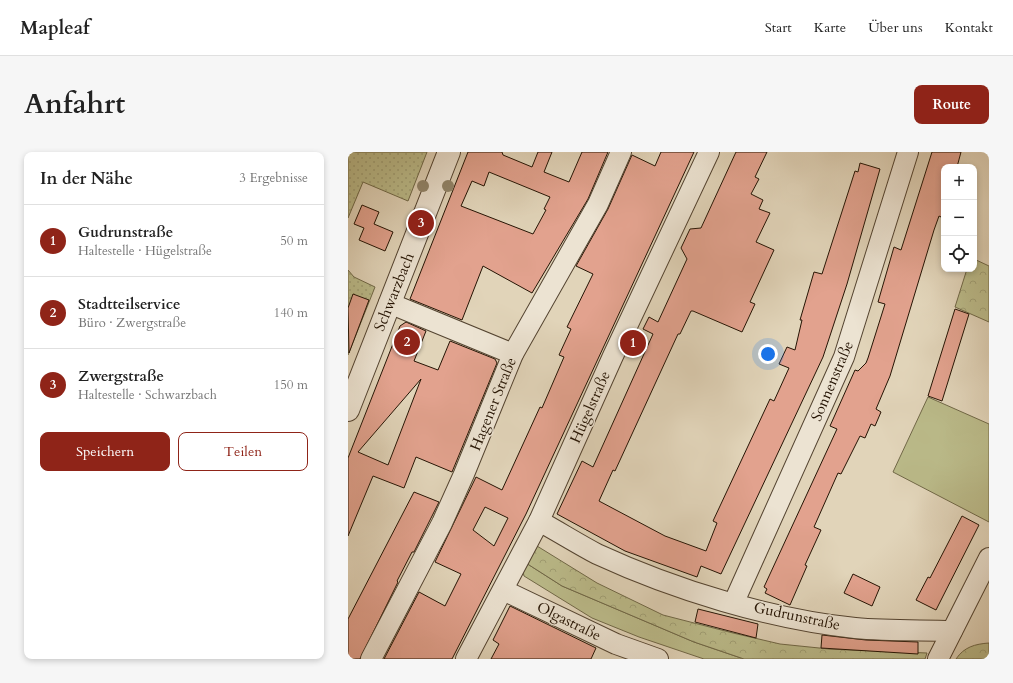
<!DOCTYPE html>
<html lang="de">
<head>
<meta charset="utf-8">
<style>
	:root { --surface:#fff; --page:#f6f6f6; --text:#222; --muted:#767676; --line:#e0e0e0; --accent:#8f2418 }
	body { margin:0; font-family:Cardo,serif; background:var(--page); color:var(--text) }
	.controls { position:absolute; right:12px; top:12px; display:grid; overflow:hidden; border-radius:8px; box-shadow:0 2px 6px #0003 }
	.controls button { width:36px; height:36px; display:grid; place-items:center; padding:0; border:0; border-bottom:1px solid var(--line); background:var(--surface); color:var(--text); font:20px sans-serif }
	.you { position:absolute; left:420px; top:202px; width:14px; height:14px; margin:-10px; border:3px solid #fff; border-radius:50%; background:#1a73e8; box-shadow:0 0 0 6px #1a73e833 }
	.badge { display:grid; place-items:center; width:26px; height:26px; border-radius:50%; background:var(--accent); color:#fff; font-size:13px; font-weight:700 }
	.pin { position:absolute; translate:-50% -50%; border:2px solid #fff; box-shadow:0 1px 4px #0006 }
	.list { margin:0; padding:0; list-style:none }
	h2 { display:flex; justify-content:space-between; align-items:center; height:52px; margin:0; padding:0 16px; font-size:17px }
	h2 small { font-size:13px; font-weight:400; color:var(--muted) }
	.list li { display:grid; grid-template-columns:26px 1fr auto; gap:12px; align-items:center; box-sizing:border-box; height:72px; padding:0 16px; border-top:1px solid var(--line) }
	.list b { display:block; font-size:15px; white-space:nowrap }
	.list p { margin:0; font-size:13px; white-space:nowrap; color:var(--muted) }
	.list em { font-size:13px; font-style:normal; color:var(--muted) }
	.actions { display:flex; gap:8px; padding:12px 16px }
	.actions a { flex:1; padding:9px 0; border:1px solid var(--accent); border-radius:8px; text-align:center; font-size:14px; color:var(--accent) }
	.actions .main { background:var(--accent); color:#fff }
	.icon { flex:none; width:22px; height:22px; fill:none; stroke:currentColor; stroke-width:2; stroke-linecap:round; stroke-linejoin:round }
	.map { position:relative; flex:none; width:641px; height:507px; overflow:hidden; border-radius:8px }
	header { display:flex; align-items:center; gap:24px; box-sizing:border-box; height:56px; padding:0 20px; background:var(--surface); border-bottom:1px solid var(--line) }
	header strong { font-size:19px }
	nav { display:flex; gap:22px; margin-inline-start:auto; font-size:14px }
	.intro { display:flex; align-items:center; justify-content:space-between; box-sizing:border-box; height:96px; padding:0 24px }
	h1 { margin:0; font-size:28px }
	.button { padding:10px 18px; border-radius:8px; background:var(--accent); color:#fff; font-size:14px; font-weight:700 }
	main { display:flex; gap:24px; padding:0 24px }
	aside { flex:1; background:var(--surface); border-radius:8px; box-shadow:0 2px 6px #0003 }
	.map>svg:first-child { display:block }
	.grass { fill:#bbbb8a; stroke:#706847 }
	.forest { fill:url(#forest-crowns); stroke:#706847 }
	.garden { fill:url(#garden-dots); stroke:#706847 }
	.building { fill:#e2a28e; stroke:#251404; fill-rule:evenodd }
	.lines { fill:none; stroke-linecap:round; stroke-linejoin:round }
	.minor-casing { stroke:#544431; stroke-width:22 }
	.tertiary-casing { stroke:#544431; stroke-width:24 }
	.minor { stroke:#ece3d2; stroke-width:20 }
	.tertiary { stroke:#ece3d2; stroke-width:22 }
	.tree { fill:#92866b }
	.labels { text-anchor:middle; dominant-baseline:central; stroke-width:3; stroke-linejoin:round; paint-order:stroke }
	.street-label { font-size:15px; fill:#251404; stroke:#ece3d2 }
</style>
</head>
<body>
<header>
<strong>Mapleaf</strong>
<nav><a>Start</a><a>Karte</a><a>Über uns</a><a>Kontakt</a></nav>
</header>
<div class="intro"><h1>Anfahrt</h1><a class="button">Route</a></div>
<main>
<aside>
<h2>In der Nähe<small>3 Ergebnisse</small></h2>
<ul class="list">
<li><span class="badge">1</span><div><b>Gudrunstraße</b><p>Haltestelle · Hügelstraße</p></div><em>50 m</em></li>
<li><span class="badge">2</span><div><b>Stadtteilservice</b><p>Büro · Zwergstraße</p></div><em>140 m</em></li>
<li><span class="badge">3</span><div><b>Zwergstraße</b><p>Haltestelle · Schwarzbach</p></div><em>150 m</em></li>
</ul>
<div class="actions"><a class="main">Speichern</a><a>Teilen</a></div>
</aside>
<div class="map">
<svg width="641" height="507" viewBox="0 0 641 507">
	<defs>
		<pattern id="forest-crowns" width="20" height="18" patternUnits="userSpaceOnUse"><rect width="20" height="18" fill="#bbbb8a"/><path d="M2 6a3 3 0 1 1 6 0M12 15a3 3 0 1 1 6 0" fill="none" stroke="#a1a075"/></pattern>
		<pattern id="garden-dots" width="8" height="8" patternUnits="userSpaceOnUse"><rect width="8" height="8" fill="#bbbb8a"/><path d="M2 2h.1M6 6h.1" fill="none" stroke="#a1a075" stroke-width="1.8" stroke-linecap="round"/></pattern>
	</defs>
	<rect width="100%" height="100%" fill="#e1d4b9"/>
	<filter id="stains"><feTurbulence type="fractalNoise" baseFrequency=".005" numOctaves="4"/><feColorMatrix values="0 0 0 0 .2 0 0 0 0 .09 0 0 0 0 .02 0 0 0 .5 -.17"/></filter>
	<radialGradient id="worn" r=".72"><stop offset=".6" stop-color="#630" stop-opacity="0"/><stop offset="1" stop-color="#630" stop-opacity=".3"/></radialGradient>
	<!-- grass -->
	<g class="grass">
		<polygon points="580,245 641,272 641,370 545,320"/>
		<polygon points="178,411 214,434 346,490 396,507 356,507 291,485 244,466 176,424 175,420"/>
	</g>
	<!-- forest -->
	<g class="forest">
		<polygon points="626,107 641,114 641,170 607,155 619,117 626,117"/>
		<polygon points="189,394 249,431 315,463 385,481 432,492 481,497 579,501 577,507 396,507 346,490 214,434 178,411"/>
		<path d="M641,491v16h-33c8,-12 19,-15 33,-16z"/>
	</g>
	<!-- garden -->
	<g class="garden">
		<polygon points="0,0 79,0 60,49 15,30 0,66"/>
		<polygon points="0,118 6,125 27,135 0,203"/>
	</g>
	<!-- building -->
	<g class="building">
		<path d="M120,0h34l1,3 29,12 6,-15h14l-8,20 25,10 13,-30h26l-20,47 -56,94 -49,-27 -21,54 -52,-21zM141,20l61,25 -6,12 2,1 -13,24 -72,-28 11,-25 12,5z"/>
		<path d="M313,0h33l-168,362 -74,145h-68l35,-67 26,14 16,-32 -26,-12 41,-85 26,13 38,-83 2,1 22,-51 -5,-2 12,-26 -4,-2 26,-53 -17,-8 32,-57 24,-54 23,11zM137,355l23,11 -14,28 -21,-16z"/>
		<polygon points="388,0 419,0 407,25 411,27 403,42 415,48 411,57 422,61 408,90 426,98 402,150 407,152 394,180 345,159 343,159 332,182 330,182 267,319 265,318 251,349 317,384 358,399 369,371 365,369 422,247 426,249 441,216 431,212 439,195 447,198 454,168 452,168 466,120 474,122 507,19 510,20 512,11 532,17 499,132 475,205 373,422 353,414 349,425 277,399 209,362 234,309 245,315 305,182 295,177 301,165 310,170 339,107 333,96 342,77 353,76"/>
		<polygon points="584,0 613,0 609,15 596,15 596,56 593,65 591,64 586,78 542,224 528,257 533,260 527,274 523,272 517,286 512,284 493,322 490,321 466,375 473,378 457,413 459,414 442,453 417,441 419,437 416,435 489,277 482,274 507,218 510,219 518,211 520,206 537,152 530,150 546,95 553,98"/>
		<polygon points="14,53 31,60 26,72 45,80 37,99 11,88 16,76 6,72"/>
		<polygon points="5,142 21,148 1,201 0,156"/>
		<polygon points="607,157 621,162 594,249 580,244"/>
		<path d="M58,170l20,9 -12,30 24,9 12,-29 45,18 2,4 -45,109 -36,-15 -12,31 -31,-12 -25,60v-78l52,-132zM73,227l-33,86 -30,-13z"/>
		<polygon points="66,340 91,350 66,400 64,400 49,429 50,430 12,507 0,507 0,467"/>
		<polygon points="614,364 631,373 588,458 568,448 580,425 582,426"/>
		<polygon points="505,422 532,435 524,454 496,441"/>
		<polygon points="162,454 248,496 243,507 143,507 151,492 145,488"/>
		<polygon points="350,457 410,472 408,486 347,470"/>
		<polygon points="474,483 518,488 570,490 570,502 473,496"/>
	</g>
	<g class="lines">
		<!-- minor casing -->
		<g class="minor-casing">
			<g id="minor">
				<polyline points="41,151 165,202"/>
				<path d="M191,369c20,11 39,23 58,33 78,36 173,65 258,74 32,3 65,2 97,3"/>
				<polyline points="155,438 268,492 310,507"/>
				<polyline points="386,450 496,205 560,0"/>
				<polyline points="23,507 94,371 116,322 165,202 250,52 273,0"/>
				<polyline points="118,507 191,369 265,204 361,0"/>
				<polyline points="590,507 641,406"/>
			</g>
		</g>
		<!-- tertiary casing -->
		<g class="tertiary-casing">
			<polyline id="tertiary" points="0,258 101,0"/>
		</g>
		<!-- minor -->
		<use href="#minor" class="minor"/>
		<!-- tertiary -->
		<use href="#tertiary" class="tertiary"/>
	</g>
	<!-- trees -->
	<g class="tree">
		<circle cx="75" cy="34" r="6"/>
		<circle cx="100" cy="34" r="6"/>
	</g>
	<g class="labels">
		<!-- street labels -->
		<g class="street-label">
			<text transform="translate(46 140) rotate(-68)">Schwarzbach</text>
			<text transform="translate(484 229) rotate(-67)">Sonnenstraße</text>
			<text transform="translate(145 252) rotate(-68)">Hagener Straße</text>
			<text transform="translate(242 255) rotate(-66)">Hügelstraße</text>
			<text transform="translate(449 464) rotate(12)">Gudrunstraße</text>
			<text transform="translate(221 469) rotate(26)">Olgastraße</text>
		</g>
	</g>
	<rect width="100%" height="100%" filter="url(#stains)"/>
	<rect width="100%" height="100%" fill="url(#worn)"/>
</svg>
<div class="controls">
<button>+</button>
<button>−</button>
<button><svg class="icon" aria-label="locate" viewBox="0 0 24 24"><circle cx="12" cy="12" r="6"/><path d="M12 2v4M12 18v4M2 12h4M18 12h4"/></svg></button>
</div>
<div class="you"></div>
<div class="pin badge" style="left:285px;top:191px">1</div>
<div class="pin badge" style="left:59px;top:190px">2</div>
<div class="pin badge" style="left:73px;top:71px">3</div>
</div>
</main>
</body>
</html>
